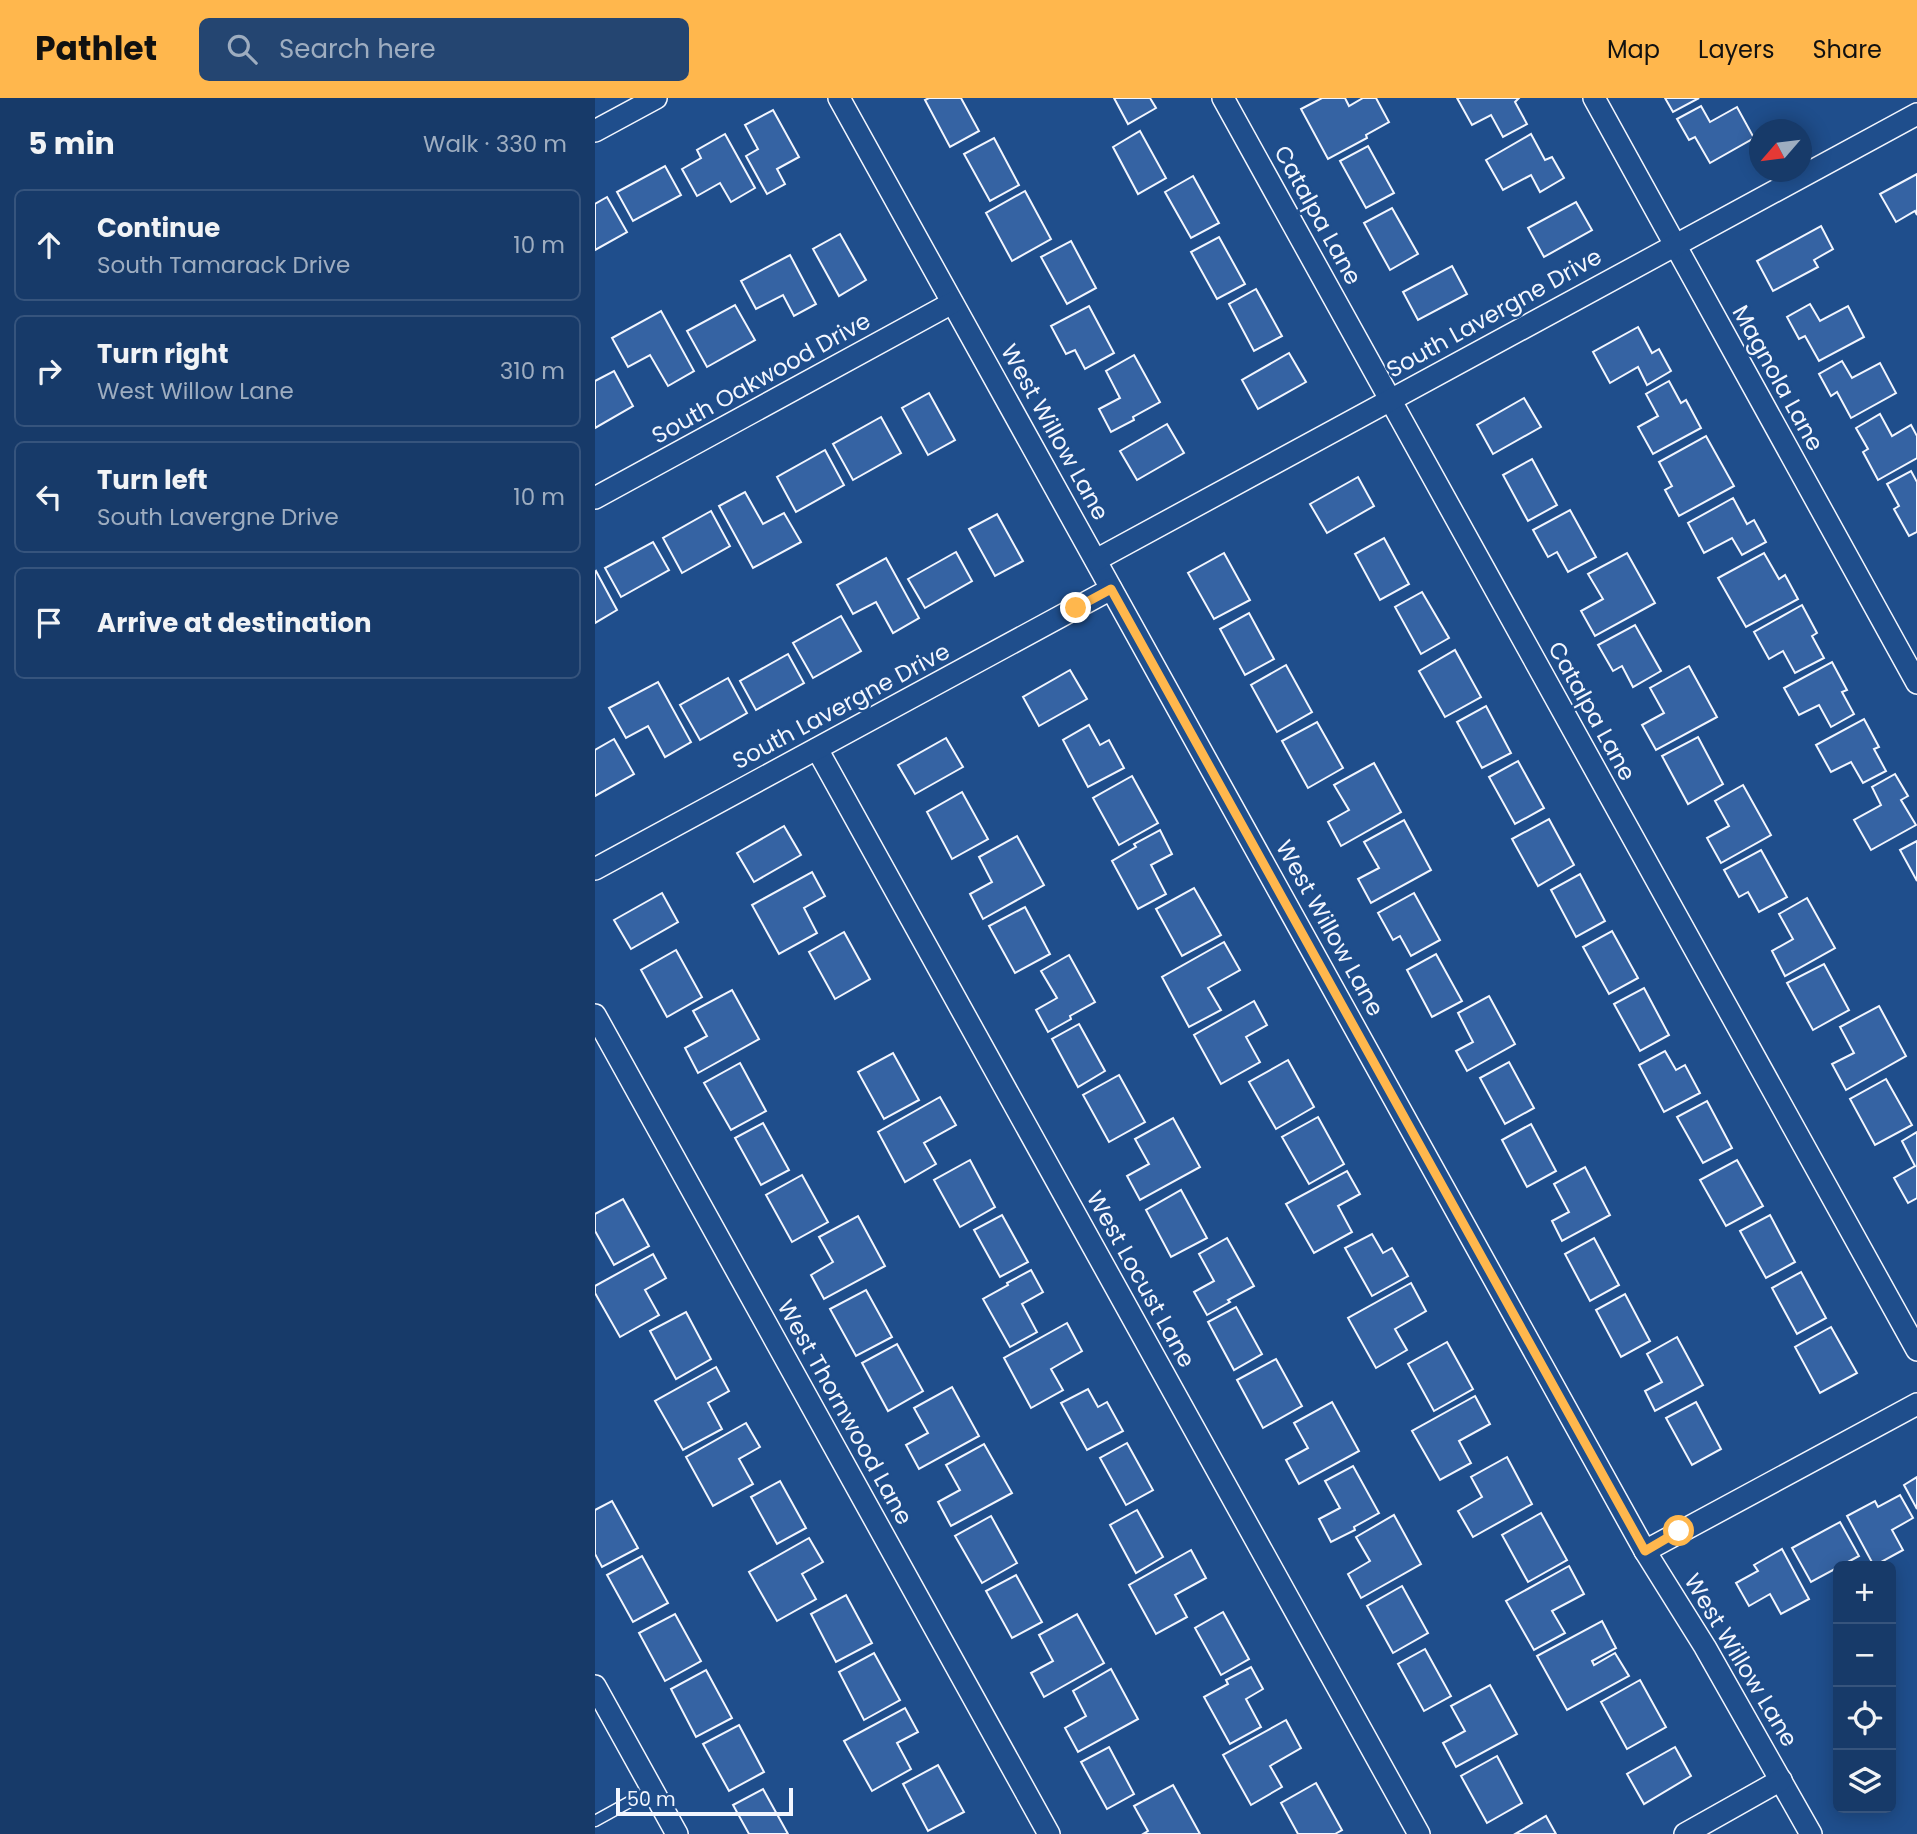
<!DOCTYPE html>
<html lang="en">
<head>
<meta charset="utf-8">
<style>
	:root { --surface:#173a69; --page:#244571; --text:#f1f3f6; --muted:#9eadc0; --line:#36547d; --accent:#ffb74d }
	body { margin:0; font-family:Poppins,sans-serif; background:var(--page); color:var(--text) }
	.controls { position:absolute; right:21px; bottom:21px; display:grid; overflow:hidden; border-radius:10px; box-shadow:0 4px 18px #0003 }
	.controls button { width:63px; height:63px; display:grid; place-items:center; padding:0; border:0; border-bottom:2px solid var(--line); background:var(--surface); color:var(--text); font:35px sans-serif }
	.compass { position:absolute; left:1154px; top:21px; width:63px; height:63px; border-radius:50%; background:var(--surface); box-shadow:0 4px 18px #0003; rotate:242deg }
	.scale { position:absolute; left:21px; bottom:18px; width:177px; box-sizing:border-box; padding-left:7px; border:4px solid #f2f6ff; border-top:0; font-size:19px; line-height:24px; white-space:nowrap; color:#f2f6ff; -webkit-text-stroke:5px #1f4e8c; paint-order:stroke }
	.stop { position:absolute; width:21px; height:21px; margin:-16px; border:5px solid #ffb74d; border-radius:50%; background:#fff }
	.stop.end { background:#ffb74d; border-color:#fff; box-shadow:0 2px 7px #0008 }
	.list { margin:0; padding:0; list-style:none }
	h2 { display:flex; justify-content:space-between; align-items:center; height:91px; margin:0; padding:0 28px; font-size:30px }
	h2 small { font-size:23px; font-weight:400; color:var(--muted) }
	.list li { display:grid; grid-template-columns:46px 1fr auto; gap:21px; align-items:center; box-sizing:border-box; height:112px; margin:0 14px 14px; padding:0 14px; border:2px solid var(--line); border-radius:10px }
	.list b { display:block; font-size:26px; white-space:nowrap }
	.list p { margin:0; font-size:23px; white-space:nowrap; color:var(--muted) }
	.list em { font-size:23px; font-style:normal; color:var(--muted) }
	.icon { flex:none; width:38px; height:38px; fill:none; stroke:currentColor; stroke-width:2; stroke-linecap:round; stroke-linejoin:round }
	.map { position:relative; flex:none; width:1322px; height:1736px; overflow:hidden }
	header { display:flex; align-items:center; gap:42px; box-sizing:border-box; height:98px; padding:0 35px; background:var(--accent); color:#111 }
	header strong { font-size:33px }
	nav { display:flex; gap:38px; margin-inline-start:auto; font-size:24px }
	.search { width:490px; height:63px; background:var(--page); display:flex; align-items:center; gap:18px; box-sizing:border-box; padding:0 24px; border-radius:10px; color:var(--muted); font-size:26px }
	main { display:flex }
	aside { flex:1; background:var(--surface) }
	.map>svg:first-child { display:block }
	.building { fill:#3563a3; stroke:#f2f6ff; stroke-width:2 }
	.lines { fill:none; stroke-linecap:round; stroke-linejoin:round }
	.service-casing { stroke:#f2f6ff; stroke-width:13 }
	.minor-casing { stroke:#f2f6ff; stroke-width:24 }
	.service { stroke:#1f4e8c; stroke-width:10 }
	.minor { stroke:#1f4e8c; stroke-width:21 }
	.route { stroke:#ffb74d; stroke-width:9 }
	.labels { text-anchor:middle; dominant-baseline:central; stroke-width:5; stroke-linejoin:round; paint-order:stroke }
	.street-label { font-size:23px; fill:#f2f6ff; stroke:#1f4e8c }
</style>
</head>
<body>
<header>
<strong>Pathlet</strong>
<div class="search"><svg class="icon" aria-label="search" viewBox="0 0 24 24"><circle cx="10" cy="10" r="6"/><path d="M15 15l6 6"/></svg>Search here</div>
<nav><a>Map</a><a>Layers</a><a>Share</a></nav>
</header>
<main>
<aside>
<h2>5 min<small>Walk · 330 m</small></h2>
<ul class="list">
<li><svg class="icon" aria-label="ahead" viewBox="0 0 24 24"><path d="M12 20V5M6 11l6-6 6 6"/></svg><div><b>Continue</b><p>South Tamarack Drive</p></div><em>10 m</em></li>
<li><svg class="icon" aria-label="right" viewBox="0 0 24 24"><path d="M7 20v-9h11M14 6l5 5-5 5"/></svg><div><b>Turn right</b><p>West Willow Lane</p></div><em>310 m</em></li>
<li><svg class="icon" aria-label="left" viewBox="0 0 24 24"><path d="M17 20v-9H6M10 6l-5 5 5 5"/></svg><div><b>Turn left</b><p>South Lavergne Drive</p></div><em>10 m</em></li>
<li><svg class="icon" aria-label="arrive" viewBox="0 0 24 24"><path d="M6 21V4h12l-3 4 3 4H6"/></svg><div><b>Arrive at destination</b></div></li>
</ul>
</aside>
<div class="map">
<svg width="1322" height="1736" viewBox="0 0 1322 1736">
	<rect width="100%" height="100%" fill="#1f4e8c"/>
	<!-- building -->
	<g class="building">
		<polygon points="334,0 366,0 384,33 355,49 330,2"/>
		<polygon points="519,0 555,0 561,10 533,26"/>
		<polygon points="727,0 750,0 754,8 768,0 781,0 794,24 771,37 772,40 733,61 706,11"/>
		<polygon points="862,0 924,0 920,4 932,26 908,39 896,17 877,27"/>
		<polygon points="1070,0 1104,0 1078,14"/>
		<polygon points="1106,8 1115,24 1142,9 1159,40 1115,65 1100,39 1094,42 1082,21"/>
		<polygon points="178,12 204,59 182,71 190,86 172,96 151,58 163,51 150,27"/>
		<polygon points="545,33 571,80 543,96 518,49"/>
		<polygon points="130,36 160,90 136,104 125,85 102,98 87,71 106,60 102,52"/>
		<polygon points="936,36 950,62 957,59 969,80 945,94 936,77 908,92 891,62"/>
		<polygon points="399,40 424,87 395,103 369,56"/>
		<polygon points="773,48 799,95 771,110 745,63"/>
		<polygon points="70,68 86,97 38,123 22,94"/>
		<polygon points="1322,76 1322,117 1320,113 1301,124 1285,96"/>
		<polygon points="598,78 624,125 596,140 570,94"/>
		<polygon points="430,93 456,141 417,163 391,115"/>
		<polygon points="12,99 32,134 0,152 0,106"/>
		<polygon points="981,104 997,132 949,159 933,130"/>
		<polygon points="797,110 823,156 795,172 769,125"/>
		<polygon points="1226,128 1238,151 1219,162 1223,169 1178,193 1162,163"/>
		<polygon points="245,136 271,182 244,198 218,151"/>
		<polygon points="624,139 650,186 622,201 596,154"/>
		<polygon points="476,143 501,190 472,206 446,159"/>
		<polygon points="195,157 221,206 199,218 188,197 161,211 146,183"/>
		<polygon points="857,168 872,196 823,222 808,194"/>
		<polygon points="661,191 687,238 659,253 634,206"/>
		<polygon points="1215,206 1225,223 1253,208 1269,239 1224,263 1210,238 1204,241 1192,219"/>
		<polygon points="140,207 160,242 112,269 92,233"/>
		<polygon points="494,208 519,255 490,271 480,252 471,256 456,228"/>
		<polygon points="66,213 99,273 73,288 55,257 33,269 17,240"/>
		<polygon points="1043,229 1057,255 1064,251 1076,273 1052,287 1043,269 1015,285 998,254"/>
		<polygon points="694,255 711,284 663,311 647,282"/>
		<polygon points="539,257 565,304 538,319 539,322 516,334 504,311 525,300 511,273"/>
		<polygon points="1247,263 1257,280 1285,265 1301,295 1256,320 1242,294 1236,298 1224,276"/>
		<polygon points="19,273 38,308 0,330 0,283"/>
		<polygon points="1074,283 1086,305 1091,302 1106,330 1058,356 1043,329 1063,318 1051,296"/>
		<polygon points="334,295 360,342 333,357 307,310"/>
		<polygon points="929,300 946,329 898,356 882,327"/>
		<polygon points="1285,316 1297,338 1316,327 1322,338 1322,360 1283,382 1268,354 1273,351 1261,330"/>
		<polygon points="286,319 306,355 258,382 238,346"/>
		<polygon points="572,326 589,355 542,382 525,353"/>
		<polygon points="1111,338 1139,388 1084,418 1070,392 1077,388 1064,364"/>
		<polygon points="230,352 249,387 201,414 182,379"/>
		<polygon points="937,361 962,407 933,423 908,377"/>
		<polygon points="1316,373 1322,384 1322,434 1314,438 1299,411 1304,408 1292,386"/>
		<polygon points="763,379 779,408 732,435 715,406"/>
		<polygon points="150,394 168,426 189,415 206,444 158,470 124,408"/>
		<polygon points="1138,400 1152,426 1159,422 1171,444 1147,457 1137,440 1109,455 1093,425"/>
		<polygon points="975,412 1001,459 973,474 962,454 953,459 938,432"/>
		<polygon points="116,413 135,448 87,475 68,440"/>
		<polygon points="402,416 428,463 400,478 374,431"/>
		<polygon points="789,440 814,486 785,502 760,456"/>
		<polygon points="58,444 74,472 26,499 10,470"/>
		<polygon points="361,454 377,483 330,510 313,481"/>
		<polygon points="629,455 655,502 619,521 593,475"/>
		<polygon points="1032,455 1060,505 1000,538 986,513 1008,501 993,476"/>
		<polygon points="1169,455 1184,481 1190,477 1203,501 1151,529 1123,480"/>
		<polygon points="291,460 324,520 298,535 281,504 258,516 242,487"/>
		<polygon points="1,473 22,512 0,525 0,474"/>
		<polygon points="827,494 854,540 826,556 800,509"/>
		<polygon points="1207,507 1222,535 1217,538 1229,560 1200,575 1188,553 1174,561 1159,534"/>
		<polygon points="654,515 679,561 650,577 625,531"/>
		<polygon points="246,518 266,553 218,580 198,545"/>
		<polygon points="1040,527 1066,573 1038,589 1027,568 1018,573 1003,547"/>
		<polygon points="860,552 886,599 850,619 824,573"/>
		<polygon points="193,556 209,585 161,612 145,583"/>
		<polygon points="1237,564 1252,592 1247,594 1259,616 1236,629 1224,607 1204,617 1189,590"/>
		<polygon points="691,567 717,614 682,634 656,587"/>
		<polygon points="1094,568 1122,619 1061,652 1047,627 1069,615 1055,590"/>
		<polygon points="475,572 492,601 444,628 428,599"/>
		<polygon points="133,580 152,615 105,642 85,607"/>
		<polygon points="63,584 96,644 70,659 53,628 31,640 14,610"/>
		<polygon points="891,608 916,655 887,670 862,624"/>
		<polygon points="1269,621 1284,649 1279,651 1291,673 1268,685 1256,664 1236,674 1221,647"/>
		<polygon points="722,624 748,670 713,690 687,643"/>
		<polygon points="494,627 505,647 514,642 529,670 493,689 468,642"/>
		<polygon points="1103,639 1128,686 1093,706 1067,658"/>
		<polygon points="351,640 368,669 320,696 303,667"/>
		<polygon points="19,641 39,676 0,698 0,652"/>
		<polygon points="923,663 949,710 920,726 894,679"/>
		<polygon points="779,665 806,714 746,748 733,724 754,712 739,687"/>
		<polygon points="1300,676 1313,698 1306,702 1321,727 1276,752 1259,722 1286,707 1277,689"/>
		<polygon points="537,678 563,725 524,747 498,700"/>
		<polygon points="1148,687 1176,737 1126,765 1112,740 1134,728 1120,703"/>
		<polygon points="367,694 393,741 357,761 332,714"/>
		<polygon points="954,721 979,767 943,788 917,741"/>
		<polygon points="809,722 836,772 776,805 763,781 784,770 769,744"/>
		<polygon points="189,728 206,757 159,784 142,755"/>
		<polygon points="565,732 577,756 556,767 571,796 543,811 517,763 541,749 539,746"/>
		<polygon points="422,738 449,787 388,821 375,796 397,784 384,759"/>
		<polygon points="1322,743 1322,783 1305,752"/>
		<polygon points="1166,752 1192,799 1164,814 1153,794 1144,799 1129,772"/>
		<polygon points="217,774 230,798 209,810 222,835 184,856 157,807"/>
		<polygon points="985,776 1010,823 981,839 956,792"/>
		<polygon points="599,790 626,837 587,858 561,811"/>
		<polygon points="67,795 83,824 36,851 19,822"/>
		<polygon points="819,795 845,842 816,858 805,838 798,842 783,815"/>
		<polygon points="1212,800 1240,850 1190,878 1177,853 1198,841 1184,816"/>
		<polygon points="430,809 455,856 420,875 394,828"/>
		<polygon points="1017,833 1043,880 1014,896 988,849"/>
		<polygon points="249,834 275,881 240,901 214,854"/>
		<polygon points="629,844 645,872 613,890 626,912 594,929 567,879"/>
		<polygon points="81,852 107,899 72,919 46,872"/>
		<polygon points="841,856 867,903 837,919 812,872"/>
		<polygon points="474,857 500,904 475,918 476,921 453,934 441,912 462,900 446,873"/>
		<polygon points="1229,866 1254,912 1218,932 1192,885"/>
		<polygon points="1049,890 1074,937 1045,953 1019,906"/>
		<polygon points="137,892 164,941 103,975 90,950 112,938 98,913"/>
		<polygon points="894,898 920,946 872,973 861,953 878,944 863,915"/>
		<polygon points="659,903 672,927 651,939 665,964 626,986 599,937"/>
		<polygon points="1284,908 1311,958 1251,992 1237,966 1259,955 1245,929"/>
		<polygon points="484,926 510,973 483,989 457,941"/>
		<polygon points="1070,953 1081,972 1090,967 1105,995 1069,1014 1044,967"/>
		<polygon points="298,955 324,1002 289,1021 263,974"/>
		<polygon points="693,962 719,1009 681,1031 654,984"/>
		<polygon points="914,964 939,1010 910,1026 885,980"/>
		<polygon points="145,965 171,1013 136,1032 109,985"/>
		<polygon points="524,977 550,1024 514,1044 488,997"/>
		<polygon points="1291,981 1317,1027 1280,1047 1255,1001"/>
		<polygon points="345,999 361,1027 329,1045 341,1066 310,1084 283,1034"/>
		<polygon points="1112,1003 1137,1050 1108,1065 1082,1019"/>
		<polygon points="723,1019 749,1066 714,1086 687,1039"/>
		<polygon points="578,1020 605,1069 545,1102 532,1078 554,1066 540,1041"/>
		<polygon points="168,1025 194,1072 166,1087 140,1040"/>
		<polygon points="936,1026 961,1073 932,1089 907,1042"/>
		<polygon points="1322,1034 1322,1100 1313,1105 1299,1080 1320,1068 1307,1043"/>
		<polygon points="375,1062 400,1109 365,1129 339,1082"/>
		<polygon points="1142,1062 1168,1108 1131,1128 1105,1082"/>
		<polygon points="990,1069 1015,1117 967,1143 957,1123 974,1114 959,1086"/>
		<polygon points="752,1073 765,1096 743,1108 757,1134 719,1155 691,1106"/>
		<polygon points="207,1077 233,1124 197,1144 171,1097"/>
		<polygon points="586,1092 612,1140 576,1159 551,1112"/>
		<polygon points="28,1101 54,1148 19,1167 0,1133 0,1116"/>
		<polygon points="407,1117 433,1164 405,1179 379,1132"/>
		<polygon points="1175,1117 1200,1164 1171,1180 1145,1133"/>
		<polygon points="263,1118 290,1168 229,1201 216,1177 238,1164 224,1139"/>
		<polygon points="777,1136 788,1155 797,1150 813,1178 777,1198 750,1150"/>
		<polygon points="632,1140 659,1188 633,1202 635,1204 612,1217 599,1194 619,1183 604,1156"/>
		<polygon points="999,1140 1024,1187 995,1203 970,1156"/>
		<polygon points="58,1156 71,1180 50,1192 64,1217 25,1239 0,1195 0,1188"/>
		<polygon points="436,1172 448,1194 427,1206 442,1234 415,1249 388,1201 413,1187 412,1185"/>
		<polygon points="1206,1174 1231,1220 1202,1236 1177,1190"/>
		<polygon points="816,1185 831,1213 800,1231 812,1252 781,1270 753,1220"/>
		<polygon points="271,1192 297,1239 261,1258 235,1211"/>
		<polygon points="1030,1196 1055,1243 1026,1259 1001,1212"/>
		<polygon points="641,1209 667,1256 639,1272 613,1224"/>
		<polygon points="91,1214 116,1261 81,1281 55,1233"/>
		<polygon points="472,1225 487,1253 456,1271 468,1292 436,1310 409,1260"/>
		<polygon points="1236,1229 1262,1275 1225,1295 1200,1249"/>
		<polygon points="1082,1239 1108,1287 1060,1313 1050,1293 1067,1284 1052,1256"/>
		<polygon points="852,1244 878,1291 839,1313 813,1266"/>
		<polygon points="302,1246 328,1293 293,1313 267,1265"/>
		<polygon points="681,1261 707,1308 668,1330 642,1282"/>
		<polygon points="121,1269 134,1293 113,1305 127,1331 88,1352 60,1303"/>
		<polygon points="357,1289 384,1338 324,1371 311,1347 333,1335 319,1310"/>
		<polygon points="493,1291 503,1309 512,1304 528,1333 492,1352 466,1305"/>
		<polygon points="880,1298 895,1326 864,1343 876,1365 845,1382 817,1333"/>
		<polygon points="737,1304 764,1353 704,1386 691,1362 713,1350 699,1325"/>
		<polygon points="1101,1304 1126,1351 1097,1367 1071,1320"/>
		<polygon points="151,1325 165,1349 144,1361 158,1386 118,1408 91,1359"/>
		<polygon points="532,1345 558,1392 531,1407 505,1360"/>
		<polygon points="389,1346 417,1395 356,1428 343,1404 365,1392 351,1367"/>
		<polygon points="912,1359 937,1406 878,1439 863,1413 887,1399 876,1379"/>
		<polygon points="758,1368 784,1415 759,1429 760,1432 736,1444 724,1421 745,1410 730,1383"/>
		<polygon points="1322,1379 1322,1411 1309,1387"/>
		<polygon points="185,1383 211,1430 182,1446 156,1399"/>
		<polygon points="1305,1397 1318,1420 1297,1432 1308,1452 1279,1468 1252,1418 1280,1403 1283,1409"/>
		<polygon points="17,1403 43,1450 7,1469 0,1456 0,1412"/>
		<polygon points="542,1412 568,1459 541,1475 515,1427"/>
		<polygon points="946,1415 972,1462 933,1484 907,1437"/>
		<polygon points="799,1417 826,1466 766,1500 753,1476 775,1463 761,1439"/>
		<polygon points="396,1418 422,1465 387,1485 360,1438"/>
		<polygon points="1245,1424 1264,1458 1216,1484 1197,1450"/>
		<polygon points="214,1440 228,1464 207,1476 221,1501 182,1523 154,1474"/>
		<polygon points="1187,1451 1214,1501 1186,1516 1175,1496 1154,1508 1141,1485 1163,1473 1159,1467"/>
		<polygon points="596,1452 611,1480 580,1497 592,1519 561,1536 534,1487"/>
		<polygon points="47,1458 73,1505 38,1524 12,1477"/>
		<polygon points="974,1468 989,1496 957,1513 970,1535 939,1552 911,1503"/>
		<polygon points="421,1477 447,1524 417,1540 391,1493"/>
		<polygon points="807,1488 833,1535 798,1555 772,1508"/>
		<polygon points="251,1497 277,1545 241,1564 216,1516"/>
		<polygon points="628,1514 654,1561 626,1577 600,1530"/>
		<polygon points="80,1516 106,1563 70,1583 44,1535"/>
		<polygon points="482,1516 509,1565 449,1599 436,1575 458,1563 444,1537"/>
		<polygon points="1007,1523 1021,1550 997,1563 999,1567 1020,1555 1034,1578 972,1612 942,1558"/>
		<polygon points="830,1551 856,1598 829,1613 803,1566"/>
		<polygon points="279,1555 305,1602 269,1622 244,1574"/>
		<polygon points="656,1569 668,1591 651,1601 666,1629 635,1646 609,1599 633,1586 631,1582"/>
		<polygon points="516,1571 543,1621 483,1654 470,1630 491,1618 478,1593"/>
		<polygon points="111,1572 137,1620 101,1639 76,1591"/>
		<polygon points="1045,1582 1071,1629 1032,1651 1006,1604"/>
		<polygon points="895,1587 922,1636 861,1669 848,1645 870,1633 856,1608"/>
		<polygon points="310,1610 323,1634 302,1645 316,1671 277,1693 249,1643"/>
		<polygon points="691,1622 706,1650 675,1668 687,1689 656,1707 628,1657"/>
		<polygon points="144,1627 169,1674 134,1693 108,1646"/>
		<polygon points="514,1649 539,1696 512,1711 486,1664"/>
		<polygon points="1080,1649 1096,1678 1049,1706 1032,1676"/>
		<polygon points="902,1658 927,1705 892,1725 866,1678"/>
		<polygon points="343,1667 369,1714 333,1733 308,1686"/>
		<polygon points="721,1685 747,1732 740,1736 703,1736 686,1705"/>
		<polygon points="578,1687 605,1736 548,1736 553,1733 539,1708"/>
		<polygon points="168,1691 193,1736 154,1736 138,1707"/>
		<polygon points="951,1718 961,1736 920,1736"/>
	</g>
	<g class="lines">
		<!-- service casing -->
		<g class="service-casing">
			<polyline id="service" points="0,1723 58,1691"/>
		</g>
		<!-- minor casing -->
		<g class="minor-casing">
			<g id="minor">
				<polyline points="244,0 1050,1453 1110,1549 1216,1736"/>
				<polyline points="628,0 1322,1252"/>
				<polyline points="999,0 1322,585"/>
				<polyline points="0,33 61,0"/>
				<polyline points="0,400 357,205"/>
				<polyline points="501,462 1322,16"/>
				<polyline points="222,651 824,1736"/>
				<polyline points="0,771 516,491"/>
				<polyline points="0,917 454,1736"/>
				<polyline points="1050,1453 1322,1306"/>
				<polyline points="0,1588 82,1736"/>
				<polyline points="1090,1736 1186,1682"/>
			</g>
		</g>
		<!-- service -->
		<use href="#service" class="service"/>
		<!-- minor -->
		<use href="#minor" class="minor"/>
	</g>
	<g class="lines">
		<!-- route -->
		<polyline class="route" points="481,510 516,491 1050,1453 1084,1433"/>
	</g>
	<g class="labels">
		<!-- street labels -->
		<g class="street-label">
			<text transform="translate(723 117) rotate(61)">Catalpa Lane</text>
			<text transform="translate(899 215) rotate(-29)">South Lavergne Drive</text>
			<text transform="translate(166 280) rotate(-29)">South Oakwood Drive</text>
			<text transform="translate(1183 280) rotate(61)">Magnola Lane</text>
			<text transform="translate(460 334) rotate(61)">West Willow Lane</text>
			<text transform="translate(246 608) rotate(-28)">South Lavergne Drive</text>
			<text transform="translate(997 613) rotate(61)">Catalpa Lane</text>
			<text transform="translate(735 830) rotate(61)">West Willow Lane</text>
			<text transform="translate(546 1181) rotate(61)">West Locust Lane</text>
			<text transform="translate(250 1314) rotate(61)">West Thornwood Lane</text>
			<text transform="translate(1146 1562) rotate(59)">West Willow Lane</text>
		</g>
	</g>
</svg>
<div class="controls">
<button>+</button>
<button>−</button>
<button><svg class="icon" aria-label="locate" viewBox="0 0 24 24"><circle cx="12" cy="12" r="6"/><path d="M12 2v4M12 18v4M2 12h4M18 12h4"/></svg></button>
<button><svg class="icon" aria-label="layers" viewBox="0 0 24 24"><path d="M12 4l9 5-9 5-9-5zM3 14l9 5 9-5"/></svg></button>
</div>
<svg class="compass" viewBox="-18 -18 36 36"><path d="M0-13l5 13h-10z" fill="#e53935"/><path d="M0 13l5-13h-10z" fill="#9eadc0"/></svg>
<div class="scale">50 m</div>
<div class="stop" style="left:1084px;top:1433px"></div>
<div class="stop end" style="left:481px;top:510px"></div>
</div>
</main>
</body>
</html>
